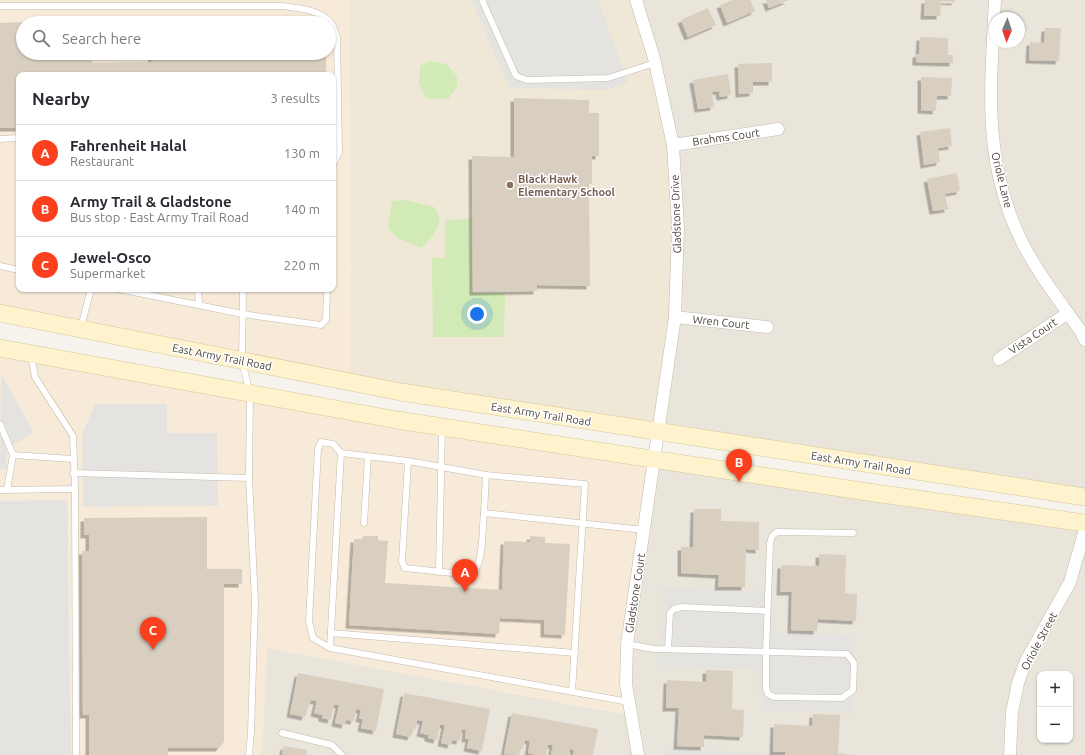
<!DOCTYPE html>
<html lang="en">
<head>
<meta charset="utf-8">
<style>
	:root { --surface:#fff; --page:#f7f7f7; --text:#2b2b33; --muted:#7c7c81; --line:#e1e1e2; --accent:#fc3f1d }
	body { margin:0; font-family:Ubuntu,sans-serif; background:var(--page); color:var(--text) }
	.controls { position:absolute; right:12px; bottom:12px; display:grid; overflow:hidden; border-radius:8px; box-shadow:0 1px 3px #0004 }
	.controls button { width:36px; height:36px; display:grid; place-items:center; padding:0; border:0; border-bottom:1px solid var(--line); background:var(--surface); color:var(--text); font:20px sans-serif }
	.compass { position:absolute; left:989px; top:12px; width:36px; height:36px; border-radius:50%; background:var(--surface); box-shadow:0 1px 3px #0004; rotate:182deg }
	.you { position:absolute; left:477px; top:314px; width:14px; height:14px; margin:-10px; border:3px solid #fff; border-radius:50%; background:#1a73e8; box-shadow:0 0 0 6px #1a73e833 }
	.badge { display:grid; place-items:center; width:26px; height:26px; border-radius:50%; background:var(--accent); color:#fff; font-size:13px; font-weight:700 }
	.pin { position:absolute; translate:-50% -33px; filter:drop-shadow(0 1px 2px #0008) }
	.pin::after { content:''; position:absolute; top:21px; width:14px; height:12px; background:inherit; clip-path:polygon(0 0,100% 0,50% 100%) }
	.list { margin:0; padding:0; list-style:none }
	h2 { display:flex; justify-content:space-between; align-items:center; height:52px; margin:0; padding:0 16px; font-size:17px }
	h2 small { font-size:13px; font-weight:400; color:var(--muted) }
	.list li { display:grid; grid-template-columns:26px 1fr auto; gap:12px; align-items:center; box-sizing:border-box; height:56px; padding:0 16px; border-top:1px solid var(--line) }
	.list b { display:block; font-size:15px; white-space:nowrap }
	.list p { margin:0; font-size:13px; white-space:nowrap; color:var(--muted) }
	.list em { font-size:13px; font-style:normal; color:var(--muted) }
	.icon { flex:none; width:22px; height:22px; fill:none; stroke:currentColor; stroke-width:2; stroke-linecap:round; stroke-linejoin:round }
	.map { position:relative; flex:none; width:1085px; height:755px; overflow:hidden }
	.search { position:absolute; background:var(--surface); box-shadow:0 1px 3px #0004; left:16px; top:16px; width:320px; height:44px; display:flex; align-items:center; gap:10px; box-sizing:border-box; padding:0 14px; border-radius:22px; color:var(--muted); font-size:15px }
	.panel { position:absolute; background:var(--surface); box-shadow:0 1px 3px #0004; left:16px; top:72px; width:320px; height:220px; border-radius:8px }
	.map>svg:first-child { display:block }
	.residential { fill:#eae5da; fill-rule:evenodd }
	.commercial { fill:#f7ead8; fill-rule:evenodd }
	.education { fill:#efe8d6 }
	.green { fill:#d2eab5 }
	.parking { fill:#e5e3e0 }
	.building { fill:#d8cfc1; filter:url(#shadow) }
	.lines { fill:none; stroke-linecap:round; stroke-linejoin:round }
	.lane-casing { stroke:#c2bbae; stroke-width:7 }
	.street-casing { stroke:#c2bbae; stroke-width:13 }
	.secondary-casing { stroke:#d6c79b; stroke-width:18 }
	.lane { stroke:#fff; stroke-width:6 }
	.street { stroke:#fff; stroke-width:12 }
	.secondary { stroke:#fff3cd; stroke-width:17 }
	.education-dot { fill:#8d6e63; stroke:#fff; stroke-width:1.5 }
	.labels { text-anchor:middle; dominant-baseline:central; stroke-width:3; stroke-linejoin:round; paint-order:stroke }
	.street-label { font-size:11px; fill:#4b4439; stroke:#fff }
	.education-label { font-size:11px; font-weight:bold; fill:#785e54; stroke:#fff; text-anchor:start }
</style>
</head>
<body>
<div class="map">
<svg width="1085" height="755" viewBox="0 0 1085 755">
	<defs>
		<filter id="shadow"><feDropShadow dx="-3.5" dy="3.5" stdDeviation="0" flood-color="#0004"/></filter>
	</defs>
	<rect width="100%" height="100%" fill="#f6f3ec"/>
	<!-- residential -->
	<g class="residential">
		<path d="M629,0h456v489l-431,-62zM995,18h24v24h-24z"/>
		<path d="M646,464l439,66v225h-823l5,-107 356,66 -3,-64zM1040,674h30v66h-30z"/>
	</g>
	<!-- commercial -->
	<g class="commercial">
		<path d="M0,0h350l1,377 -351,-68zM23,23h306v30h-306zM19,75h314v214h-314z"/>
		<polygon points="0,355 646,464 620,650 624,714 267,648 262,755 0,755"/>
	</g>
	<!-- education -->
	<polygon class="education" points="350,0 629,0 649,62 668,145 672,225 668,317 654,427 351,377"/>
	<!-- green -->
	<g class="green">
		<polygon points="430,61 446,64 457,76 457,87 448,99 426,98 419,84 420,66"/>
		<path d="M405,200l29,7c14,16 -2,29 -12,41l-25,-10 -9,-10 4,-27z"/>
		<polygon points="471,219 472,293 505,293 504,337 433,337 432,258 445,258 445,220"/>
	</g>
	<!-- parking -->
	<g class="parking">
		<polygon points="471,0 598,0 628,82 609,90 509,88"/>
		<polygon points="1,373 34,433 7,448 6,469 0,469"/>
		<polygon points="95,404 167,404 167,433 217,433 218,506 83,507 82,435"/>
		<polygon points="67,500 71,755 0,755 0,501"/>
		<polygon points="663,588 770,592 770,605 775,610 776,633 855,635 853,713 762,710 761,696 759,692 759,669 655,665 662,630"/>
		<polygon points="667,749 765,753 765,755 666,755"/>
	</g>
	<!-- building -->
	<g class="building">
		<polygon points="733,0 750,0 755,11 727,23 720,5"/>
		<polygon points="766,0 789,0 769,8"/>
		<polygon points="925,0 955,0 955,2 941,1 940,16 924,16"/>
		<polygon points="708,8 716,25 688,37 681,20"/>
		<polygon points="23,22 23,53 91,53 92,63 151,62 152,55 326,53 326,75 19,75 19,128 0,128 0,23"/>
		<polygon points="1045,28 1061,28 1059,61 1029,60 1030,42 1044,43"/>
		<polygon points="920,37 948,38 948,55 953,55 953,63 916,62 916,54 919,54"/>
		<polygon points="772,63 772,82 753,82 753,93 739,94 738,64"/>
		<polygon points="728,74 731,95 720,97 719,91 712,92 714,107 698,109 693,80"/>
		<polygon points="921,77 952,78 951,96 937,96 936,111 921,110"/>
		<polygon points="514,98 589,100 589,113 599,113 599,156 592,156 592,184 589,184 590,286 537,285 537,291 473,292 472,156 514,157"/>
		<polygon points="950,128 952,146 938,148 940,162 924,165 920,132"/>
		<polygon points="957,173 960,191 945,194 948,209 933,211 927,179"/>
		<polygon points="694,509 721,509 721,521 759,522 759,550 746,549 745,587 718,587 719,575 681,573 681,547 693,547"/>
		<polygon points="207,517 207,569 242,569 242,584 224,584 224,742 219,748 168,748 168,755 89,755 89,715 83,715 82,551 89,551 89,535 84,535 84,518"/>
		<polygon points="363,536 378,536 378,540 388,541 385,583 502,590 504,541 530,542 530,536 545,537 545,543 570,544 565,635 544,634 544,620 500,618 499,634 349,625 354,539 362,539"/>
		<polygon points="819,554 846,555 845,593 857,594 856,621 818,619 817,631 791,630 792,592 780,592 781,565 819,566"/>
		<polygon points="706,670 733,671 732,709 744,710 743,737 704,735 704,747 677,746 679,708 666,708 667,680 706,682"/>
		<polygon points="298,673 384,689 376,731 361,728 363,719 359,719 361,710 356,709 354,721 346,720 345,725 335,723 339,705 334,705 331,720 322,718 322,715 314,713 317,701 311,700 305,717 290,714"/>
		<polygon points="404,693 490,709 482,751 467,748 469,739 465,739 466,730 462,729 460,741 452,740 451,745 441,743 445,725 440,725 437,740 428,738 428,735 420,733 423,721 417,720 416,729 413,729 411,737 396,734"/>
		<polygon points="512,713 598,729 593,755 573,755 574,750 570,749 569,755 551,755 553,745 548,745 546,755 536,755 528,753 530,741 525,740 523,749 521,749 519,755 504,754"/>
		<polygon points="813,714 840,715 838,753 851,755 785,755 785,752 773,752 774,724 812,726"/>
		<polygon points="284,746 307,750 306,755 282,755"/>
	</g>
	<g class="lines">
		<!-- lane casing -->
		<g class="lane-casing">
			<g id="lane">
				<polyline points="482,0 516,76 527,80 608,78 655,63"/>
				<path d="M0,6h281c17,2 38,3 50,17 3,3 4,10 6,14l2,115 -6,13"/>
				<polyline points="0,139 19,138"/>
				<polyline points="0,266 19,270"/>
				<polyline points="119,289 242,314 321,325 326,320 327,289"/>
				<polyline points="198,289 199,305"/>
				<polyline points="243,289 242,361 250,394 249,478 255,602 251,732 249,755"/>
				<polyline points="81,327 91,289"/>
				<polyline points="0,424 13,455 73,459"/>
				<path d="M408,461l-6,101 3,6 66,7c13,-8 11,-47 13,-62"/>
				<polyline points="73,473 249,478"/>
				<polyline points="486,475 484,513 644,530"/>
				<polyline points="75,489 76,755"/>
				<polyline points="0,490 75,489 73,436 35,377 31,355"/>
				<polyline points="7,490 13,455"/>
				<polyline points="364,523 368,456"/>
				<polyline points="439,572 442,428"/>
				<polyline points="331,633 575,653"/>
				<polyline points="627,644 654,649 847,654 854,663 853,690 842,698 774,697 768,694 766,688 766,653 770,543 772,536 777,532 853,533"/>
				<polyline points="330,648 313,638 309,621 318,449 321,442 333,444 341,453"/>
				<polyline points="668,649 670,613 674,609 681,607 767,611"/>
				<polyline points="572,692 585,484 486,475 408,461 341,453 330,648 629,702"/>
				<polyline points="282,733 332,745 342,755"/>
			</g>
		</g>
		<!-- street casing -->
		<g class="street-casing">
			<g id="street">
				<polyline points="636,0 654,58 673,145 678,227 675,317 627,644 626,684 638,755"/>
				<path d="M995,0c-4,85 -13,158 25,238 16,33 39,62 60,92l5,10"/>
				<polyline points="673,145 778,129"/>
				<polyline points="675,317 767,327"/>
				<polyline points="999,359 1068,313"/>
				<polyline points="1010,755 1012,712 1018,683 1026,661 1070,582 1085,530"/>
			</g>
		</g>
		<!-- secondary casing -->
		<g class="secondary-casing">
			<g id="secondary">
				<polyline points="0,313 401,392 1085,497"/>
				<polyline points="0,348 397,420 861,491 1085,523"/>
			</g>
		</g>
		<!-- lane -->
		<use href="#lane" class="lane"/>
		<!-- street -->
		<use href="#street" class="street"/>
		<!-- secondary -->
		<use href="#secondary" class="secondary"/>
	</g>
	<!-- markers -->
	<circle class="education-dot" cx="510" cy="185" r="4"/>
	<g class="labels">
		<!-- street labels -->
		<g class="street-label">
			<text transform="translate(726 137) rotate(-8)">Brahms Court</text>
			<text transform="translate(1002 180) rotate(76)">Oriole Lane</text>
			<text transform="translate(676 214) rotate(-92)">Gladstone Drive</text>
			<text transform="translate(721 322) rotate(6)">Wren Court</text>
			<text transform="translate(1033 336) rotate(-34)">Vista Court</text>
			<text transform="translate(222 357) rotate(11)">East Army Trail Road</text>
			<text transform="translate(541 414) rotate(9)">East Army Trail Road</text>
			<text transform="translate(861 463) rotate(9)">East Army Trail Road</text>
			<text transform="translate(635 593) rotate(-81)">Gladstone Court</text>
			<text transform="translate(1039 641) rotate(-62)">Oriole Street</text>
		</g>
		<!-- education labels -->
		<g class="education-label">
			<text x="518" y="179">Black Hawk<tspan x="518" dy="13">Elementary School</tspan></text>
		</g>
	</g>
</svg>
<div class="controls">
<button>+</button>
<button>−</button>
</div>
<svg class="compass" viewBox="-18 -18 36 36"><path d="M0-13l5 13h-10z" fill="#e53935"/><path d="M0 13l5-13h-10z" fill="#7c7c81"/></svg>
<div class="you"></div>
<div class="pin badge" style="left:465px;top:592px">A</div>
<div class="pin badge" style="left:739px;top:482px">B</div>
<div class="pin badge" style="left:153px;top:650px">C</div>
<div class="search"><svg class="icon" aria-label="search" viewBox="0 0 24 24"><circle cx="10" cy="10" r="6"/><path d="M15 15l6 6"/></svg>Search here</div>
<section class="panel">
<h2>Nearby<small>3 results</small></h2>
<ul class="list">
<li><span class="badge">A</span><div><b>Fahrenheit Halal</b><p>Restaurant</p></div><em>130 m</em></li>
<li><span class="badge">B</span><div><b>Army Trail &amp; Gladstone</b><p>Bus stop · East Army Trail Road</p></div><em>140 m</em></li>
<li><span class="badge">C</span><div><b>Jewel-Osco</b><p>Supermarket</p></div><em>220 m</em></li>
</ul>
</section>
</div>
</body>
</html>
